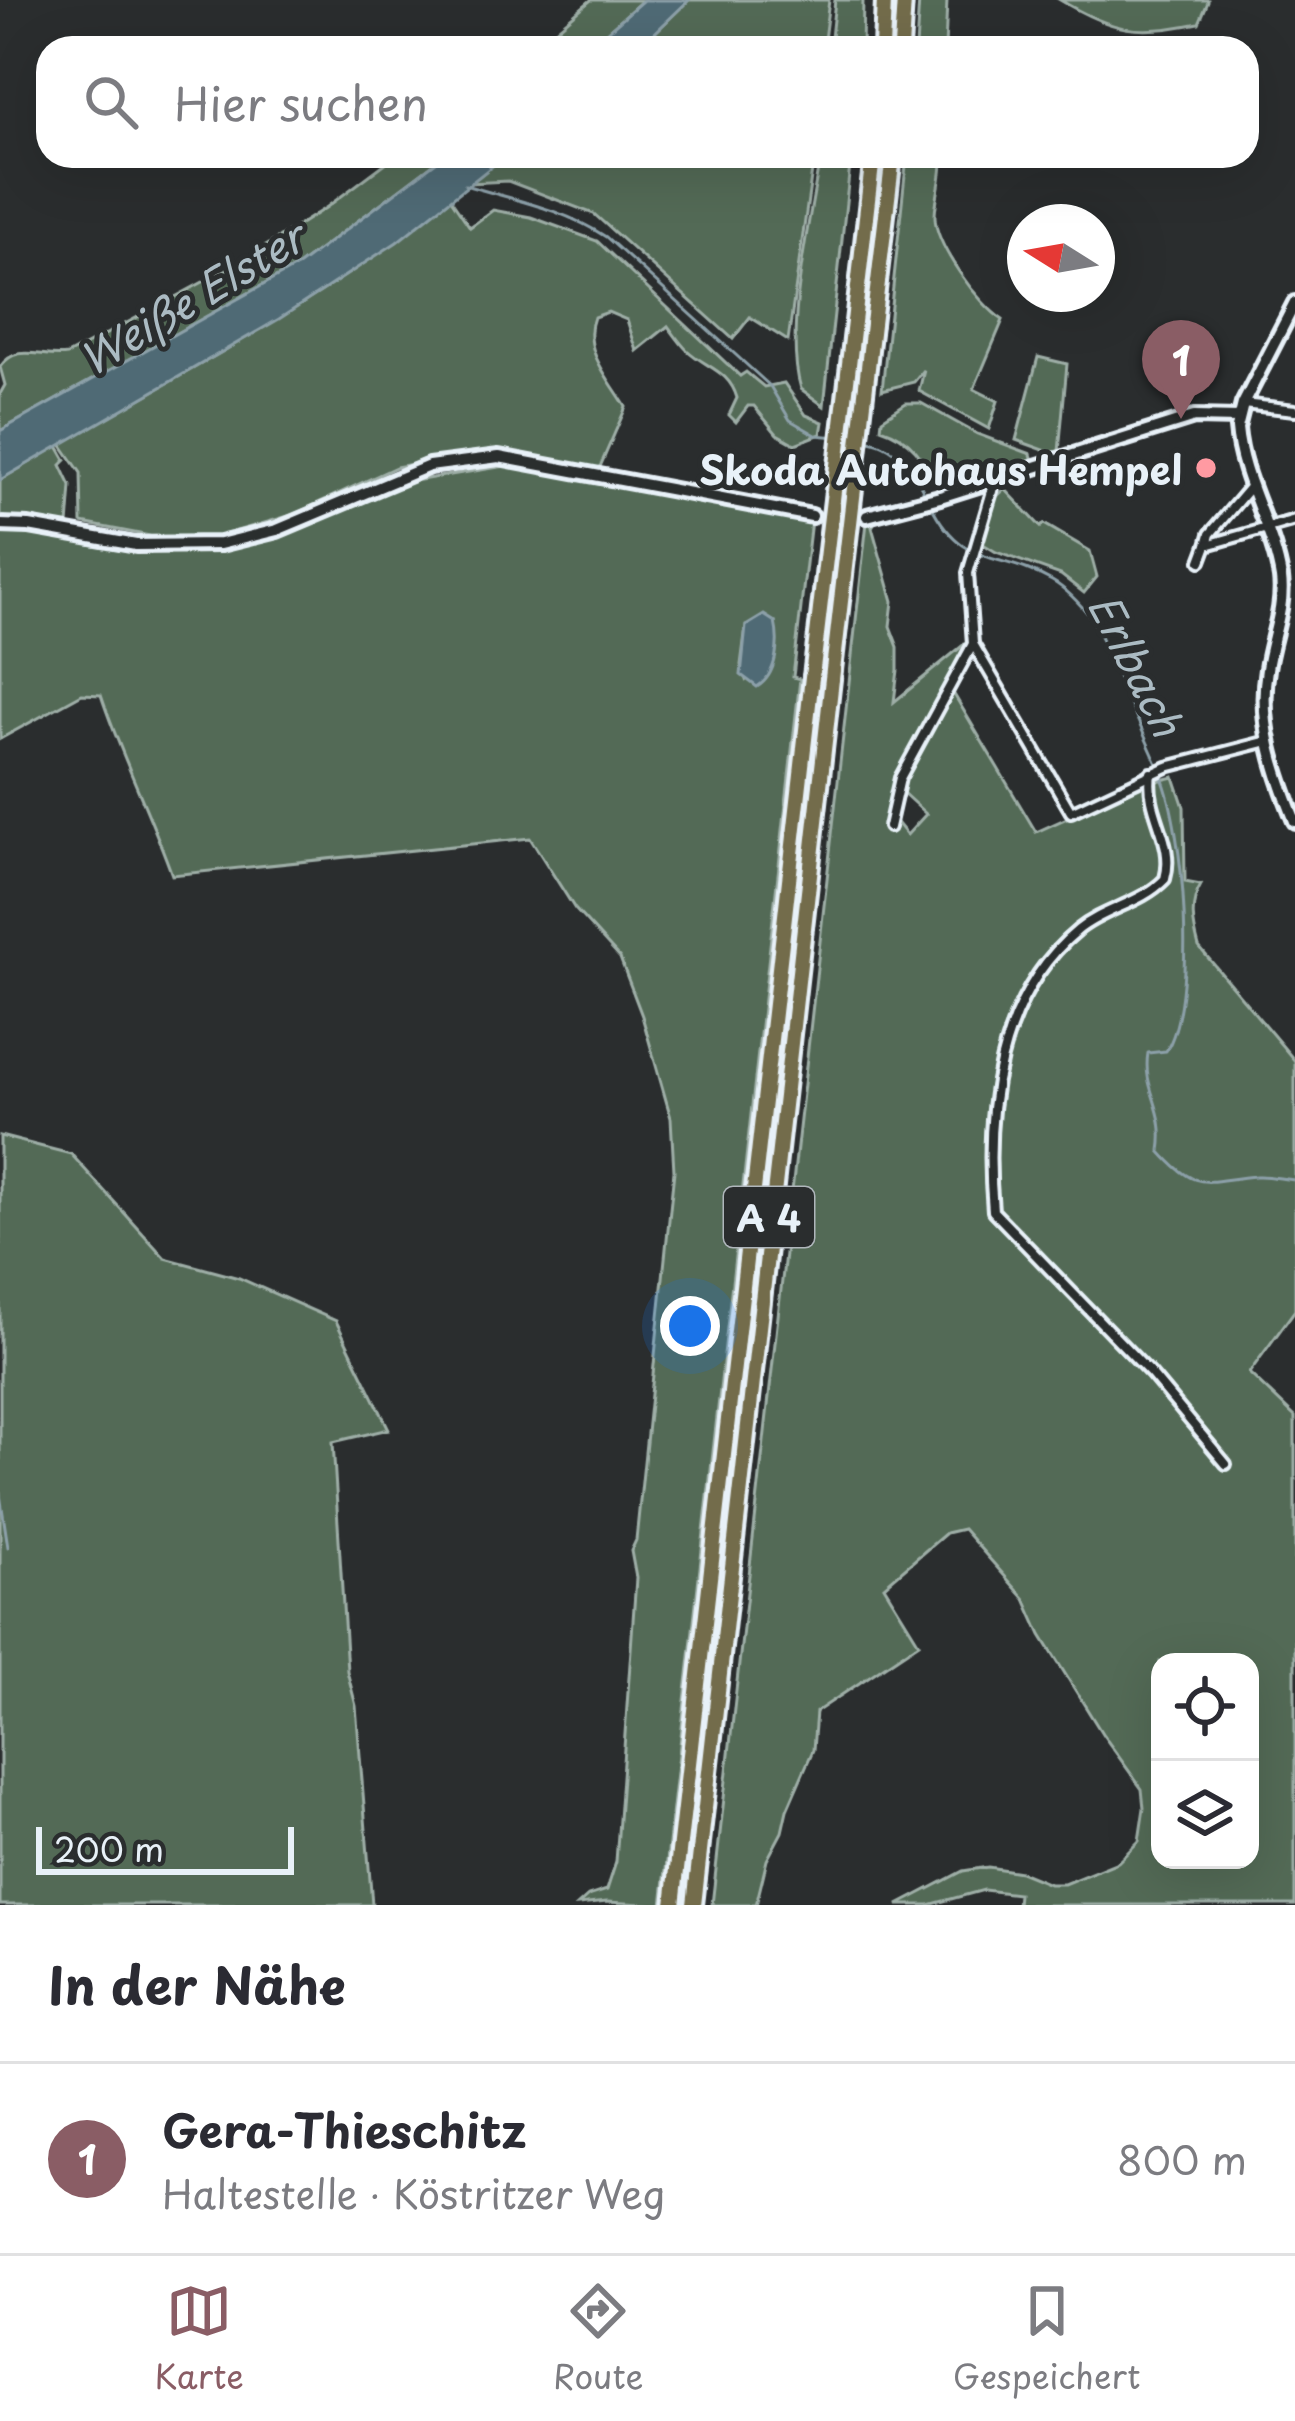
<!DOCTYPE html>
<html lang="de">
<head>
<meta charset="utf-8">
<style>
	:root { --surface:#fff; --page:#f7f7f7; --text:#2b2b33; --muted:#7c7c81; --line:#e1e1e2; --accent:#8a5d65 }
	body { margin:0; font-family:"Playpen Sans",sans-serif; background:var(--page); color:var(--text) }
	.controls { position:absolute; right:36px; bottom:36px; display:grid; overflow:hidden; border-radius:24px; box-shadow:0 12px 48px #0002 }
	.controls button { width:108px; height:108px; display:grid; place-items:center; padding:0; border:0; border-bottom:3px solid var(--line); background:var(--surface); color:var(--text); font:60px sans-serif }
	.compass { position:absolute; left:1007px; top:204px; width:108px; height:108px; border-radius:50%; background:var(--surface); box-shadow:0 12px 48px #0002; rotate:281deg }
	.scale { position:absolute; left:36px; bottom:30px; width:258px; box-sizing:border-box; padding-left:12px; border:6px solid #e8f1f8; border-top:0; font-size:33px; line-height:42px; white-space:nowrap; color:#e8f1f8; -webkit-text-stroke:9px #2a2d2e; paint-order:stroke }
	.you { position:absolute; left:690px; top:1326px; width:42px; height:42px; margin:-30px; border:9px solid #fff; border-radius:50%; background:#1a73e8; box-shadow:0 0 0 18px #1a73e833 }
	.badge { display:grid; place-items:center; width:78px; height:78px; border-radius:50%; background:var(--accent); color:#fff; font-size:39px; font-weight:700 }
	.pin { position:absolute; translate:-50% -99px; filter:drop-shadow(0 3px 6px #0008) }
	.pin::after { content:''; position:absolute; top:63px; width:42px; height:36px; background:inherit; clip-path:polygon(0 0,100% 0,50% 100%) }
	.list { margin:0; padding:0; list-style:none }
	h2 { display:flex; justify-content:space-between; align-items:center; height:156px; margin:0; padding:0 48px; font-size:51px }
	h2 small { font-size:39px; font-weight:400; color:var(--muted) }
	.list li { display:grid; grid-template-columns:78px 1fr auto; gap:36px; align-items:center; box-sizing:border-box; height:192px; padding:0 48px; border-top:3px solid var(--line) }
	.list b { display:block; font-size:45px; white-space:nowrap }
	.list p { margin:0; font-size:39px; white-space:nowrap; color:var(--muted) }
	.list em { font-size:39px; font-style:normal; color:var(--muted) }
	.icon { flex:none; width:66px; height:66px; fill:none; stroke:currentColor; stroke-width:2; stroke-linecap:round; stroke-linejoin:round }
	.map { position:relative; flex:none; width:1295px; height:1905px; overflow:hidden }
	.search { position:absolute; background:var(--surface); box-shadow:0 12px 48px #0002; left:36px; right:36px; top:36px; height:132px; display:flex; align-items:center; gap:30px; box-sizing:border-box; padding:0 42px; border-radius:36px; color:var(--muted); font-size:45px }
	.sheet { height:348px; background:var(--surface) }
	nav { display:flex; justify-content:space-around; align-items:center; box-sizing:border-box; height:168px; border-top:3px solid var(--line); background:var(--surface); font-size:33px; color:var(--muted) }
	nav a { display:grid; justify-items:center; gap:6px }
	nav .on { color:var(--accent) }
	.map>svg:first-child { display:block }
	.green { fill:#536a56; stroke:#9eaea7; stroke-width:3; fill-rule:evenodd }
	.water { fill:#4f6a74; stroke:#8ca0a9; stroke-width:3 }
	.lines { fill:none; stroke-linecap:round; stroke-linejoin:round }
	.stream { stroke:#8ca0a9; stroke-width:3 }
	.secondary-tunnel { stroke:#464a4c; stroke-width:10; stroke-dasharray:10 5; stroke-linecap:butt }
	.street-casing { stroke:#e8f1f8; stroke-width:16 }
	.secondary-casing { stroke:#e8f1f8; stroke-width:20 }
	.highway-casing { stroke:#e8f1f8; stroke-width:22 }
	.street { stroke:#2a2d2e; stroke-width:8 }
	.secondary { stroke:#2a2d2e; stroke-width:10 }
	.highway { stroke:#736c4b; stroke-width:14 }
	.highway-bridge-casing { stroke:#e8f1f8; stroke-width:22; stroke-linecap:butt }
	.highway-bridge { stroke:#736c4b; stroke-width:14 }
	.poi-dot { fill:#ff9aa2; stroke:#2a2d2e; stroke-width:4.5 }
	.labels { text-anchor:middle; dominant-baseline:central; stroke-width:10; stroke-linejoin:round; paint-order:stroke }
	.shield { fill:#2a2d2e; stroke:#afb6bb; stroke-width:3 }
	.shield-label { font-size:36px; font-weight:bold; fill:#e8f1f8 }
	.poi-label { font-size:39px; font-weight:bold; fill:#e8f1f8; stroke:#2a2d2e; text-anchor:end }
	.water-label { font-size:42px; font-style:italic; fill:#abbbc3; stroke:#2a2d2e }
</style>
</head>
<body>
<div class="map">
<svg width="1295" height="1905" viewBox="0 0 1295 1905">
	<rect width="100%" height="100%" fill="#2a2d2e"/>
	<filter id="ink" filterUnits="userSpaceOnUse"><feTurbulence type="fractalNoise" baseFrequency=".00833" numOctaves="2"/><feDisplacementMap in="SourceGraphic" scale="24" xChannelSelector="R" yChannelSelector="G"/><feConvolveMatrix kernelMatrix="1 2 1 2 8 2 1 2 1" color-interpolation-filters="sRGB"/></filter>
	<g filter="url(#ink)">
		<!-- green -->
		<g class="green">
			<polygon points="591,0 643,0 588,48 534,48"/>
			<polygon points="689,0 829,0 823,48 639,48"/>
			<polygon points="835,0 863,0 862,48 830,48"/>
			<polygon points="919,0 947,0 945,48 916,48"/>
			<path d="M1060,0h148v2l-9,21c-60,13 -86,9 -139,-23z"/>
			<path d="M395,156h49l-145,109 -299,166v-37l5,-9 -5,-18c17,-25 42,-8 67,-12l177,-95 83,-53z"/>
			<polygon points="505,156 814,156 788,341 750,317 733,339 594,214 508,181 468,183"/>
			<path d="M820,156h31l-27,250 -23,-17c-18,-59 10,-171 19,-233z"/>
			<path d="M907,156h35c1,20 -6,39 -7,59 -1,29 44,90 68,105l-29,69 24,12 -9,28 -70,-38 5,-21 -10,12 -32,8z"/>
			<path d="M450,198l20,29 23,-17 38,7 66,24 143,135 6,-4 18,15 20,-4 22,32 17,7 -2,12 -26,10 -18,-10 -23,-28h-6l-12,16 -7,-7 8,-17c-8,-28 -31,-30 -50,-48 -7,-7 -13,-16 -19,-24l-31,25 -10,-31 -19,-8 -14,5c-13,32 16,63 32,90l-27,62 -94,-18 -27,2 -82,14 -104,48 -76,22 -66,-1 -68,-13 -1,-50 -20,-29c133,-77 271,-148 389,-246z"/>
			<polygon points="1038,357 1067,364 1059,452 1052,453 1016,440"/>
			<path d="M906,403h15l56,31 54,20 2,7 -94,30c-15,-30 -24,-52 -58,-63l1,-9z"/>
			<polygon points="58,446 66,460 61,465 71,486 68,526 0,519 0,480"/>
			<path d="M511,465l300,55 -18,157 7,2 -138,1226 -55,-3 -29,3 10,-9 19,-6 9,-28 20,-284 -5,-27 5,-11 38,-369 -3,-53 -29,-102 -22,-58 -45,-49 -45,-71 -358,37c-22,-62 -51,-119 -71,-180l-19,-1 -82,45v-207l49,2 74,15 92,1 88,-25 93,-41zM775,622v30l-29,28 -5,-15 5,-39z"/>
			<polygon points="1005,489 1041,527 1044,524 1090,551 1097,577 1084,593 1061,575 996,552 980,542 992,501"/>
			<path d="M867,522h8l-3,5 21,74 -3,25 8,21v23l-4,32 73,-60 -69,135 -4,42 13,16 19,-21 -24,-22 2,-13 48,-88 84,141 104,-47 34,-8 10,30 1,75 16,3c-12,20 -8,40 -2,62l96,114v249l-46,63 46,44v488h-278l1,-11 -34,-4 -55,15h-31l65,-34 25,-4 32,5 29,12h15l54,-22 21,-21 5,-33 -2,-19 -39,-54 -62,-100 -16,-36 -62,-70 -17,4 -62,53 35,57 -103,69 -3,38 -26,60 -5,22 -15,28 -11,45h-44zM1160,1662h90v198h-90z"/>
			<polygon points="0,1136 71,1154 165,1258 239,1278 336,1321 389,1429 333,1442 347,1671 356,1706 372,1905 0,1905"/>
		</g>
		<!-- water -->
		<g class="water">
			<polygon points="643,0 689,0 639,48 588,48"/>
			<polygon points="444,156 505,156 397,242 279,319 0,480 0,431 299,265"/>
			<path d="M764,615l11,7c5,21 2,53 -18,65l-16,-12 5,-49z"/>
		</g>
		<g class="lines">
			<!-- stream -->
			<g class="stream">
				<path d="M465,185c49,15 97,23 141,52l164,149 20,34 26,15 21,2"/>
				<path d="M864,440c31,3 49,29 61,54"/>
				<path d="M930,503c32,66 70,48 122,78 16,9 30,25 41,39l65,146"/>
				<path d="M1161,775c23,55 37,226 5,276l-18,2c-6,38 19,55 12,98 38,43 45,29 96,25 12,-1 26,3 39,4"/>
				<polyline points="0,1494 8,1547"/>
			</g>
			<!-- secondary-tunnel -->
			<polyline class="secondary-tunnel" points="812,516 867,516"/>
			<!-- street casing -->
			<g class="street-casing">
				<g id="street">
					<polyline points="1243,404 1295,410"/>
					<polyline points="1207,545 1210,534 1250,487"/>
					<polyline points="1201,561 1207,545 1295,520"/>
					<polyline points="973,644 1071,812 1167,767 1268,741"/>
					<path d="M1151,773c-6,40 25,68 14,106 -24,25 -60,29 -87,51 -81,67 -94,182 -85,281l158,163 75,90"/>
					<polyline points="889,827 900,778 973,644 968,573 995,481"/>
				</g>
			</g>
			<!-- secondary casing -->
			<g class="secondary-casing">
				<g id="secondary">
					<path d="M1295,303l-52,101 -6,24c4,51 37,102 44,150 4,31 -10,61 -14,91 -9,53 8,103 28,152"/>
					<polyline points="867,516 940,497 1194,417 1238,418"/>
					<polyline points="0,525 29,526 136,545 220,544 277,530 429,466 499,457 812,516"/>
				</g>
			</g>
			<!-- highway casing -->
			<g class="highway-casing">
				<g id="highway">
					<polyline points="882,48 884,0"/>
					<polyline points="901,48 904,0"/>
					<polyline points="854,322 873,156"/>
					<polyline points="873,324 893,156"/>
					<polyline points="673,1905 812,677"/>
					<polyline points="694,1905 832,679"/>
				</g>
			</g>
			<!-- street -->
			<use href="#street" class="street"/>
			<!-- secondary -->
			<use href="#secondary" class="secondary"/>
			<!-- highway -->
			<use href="#highway" class="highway"/>
			<!-- highway-bridge casing -->
			<g class="highway-bridge-casing">
				<g id="highway-bridge">
					<polyline points="812,677 854,322"/>
					<polyline points="832,679 873,324"/>
				</g>
			</g>
			<!-- highway-bridge -->
			<use href="#highway-bridge" class="highway-bridge"/>
		</g>
	</g>
	<!-- markers -->
	<circle class="poi-dot" cx="1206" cy="468" r="12"/>
	<g class="labels">
		<!-- shield labels -->
		<rect class="shield" x="724" y="1187" width="90" height="60" rx="9"/>
		<g class="shield-label">
			<text x="769" y="1217">A 4</text>
		</g>
		<!-- poi labels -->
		<g class="poi-label">
			<text x="1182" y="468">Skoda Autohaus Hempel</text>
		</g>
		<!-- water labels -->
		<g class="water-label">
			<text transform="translate(191 297) rotate(-31)">Weiße Elster</text>
			<text transform="translate(1137 664) rotate(63)">Erlbach</text>
		</g>
	</g>
</svg>
<div class="controls">
<button><svg class="icon" aria-label="locate" viewBox="0 0 24 24"><circle cx="12" cy="12" r="6"/><path d="M12 2v4M12 18v4M2 12h4M18 12h4"/></svg></button>
<button><svg class="icon" aria-label="layers" viewBox="0 0 24 24"><path d="M12 4l9 5-9 5-9-5zM3 14l9 5 9-5"/></svg></button>
</div>
<svg class="compass" viewBox="-18 -18 36 36"><path d="M0-13l5 13h-10z" fill="#e53935"/><path d="M0 13l5-13h-10z" fill="#7c7c81"/></svg>
<div class="scale">200 m</div>
<div class="you"></div>
<div class="pin badge" style="left:1181px;top:419px">1</div>
<div class="search"><svg class="icon" aria-label="search" viewBox="0 0 24 24"><circle cx="10" cy="10" r="6"/><path d="M15 15l6 6"/></svg>Hier suchen</div>
</div>
<section class="sheet">
<h2>In der Nähe<small></small></h2>
<ul class="list">
<li><span class="badge">1</span><div><b>Gera-Thieschitz</b><p>Haltestelle · Köstritzer Weg</p></div><em>800 m</em></li>
</ul>
</section>
<nav>
<a class="on"><svg class="icon" aria-label="map" viewBox="0 0 24 24"><path d="M3 6l6-2 6 2 6-2v14l-6 2-6-2-6 2zM9 4v14M15 6v14"/></svg>Karte</a>
<a><svg class="icon" aria-label="directions" viewBox="0 0 24 24"><path d="M12 3l9 9-9 9-9-9zM9 14v-3h6M13 9l2 2-2 2"/></svg>Route</a>
<a><svg class="icon" aria-label="saved" viewBox="0 0 24 24"><path d="M7 4h10v16l-5-4-5 4z"/></svg>Gespeichert</a>
</nav>
</body>
</html>
